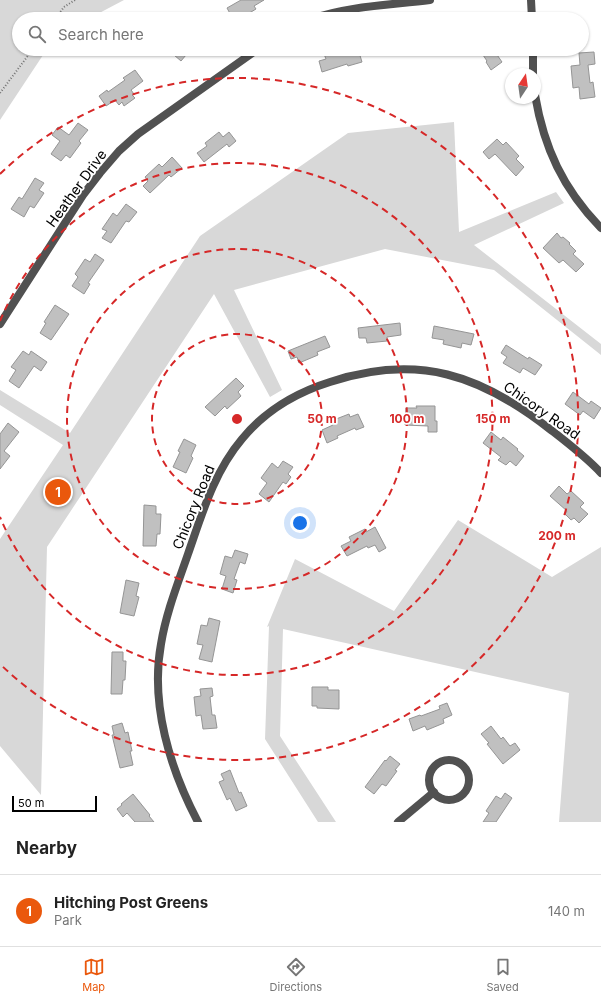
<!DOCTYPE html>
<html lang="en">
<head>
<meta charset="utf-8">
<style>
	:root { --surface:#fff; --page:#f2f2f2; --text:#222; --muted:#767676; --line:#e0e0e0; --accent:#ea580c }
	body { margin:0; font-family:Inter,sans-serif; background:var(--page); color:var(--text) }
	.compass { position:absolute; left:505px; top:68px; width:36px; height:36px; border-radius:50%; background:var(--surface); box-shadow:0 1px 3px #0004; rotate:13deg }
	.scale { position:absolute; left:12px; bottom:10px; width:85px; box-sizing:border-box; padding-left:4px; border:2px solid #000; border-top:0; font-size:11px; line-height:14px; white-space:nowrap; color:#000; -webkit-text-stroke:3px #fff; paint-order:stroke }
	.you { position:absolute; left:300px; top:523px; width:14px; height:14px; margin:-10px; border:3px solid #fff; border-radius:50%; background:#1a73e8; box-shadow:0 0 0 6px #1a73e833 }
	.badge { display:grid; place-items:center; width:26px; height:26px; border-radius:50%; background:var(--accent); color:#fff; font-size:13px; font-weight:700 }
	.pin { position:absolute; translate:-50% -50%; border:2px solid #fff; box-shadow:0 1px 4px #0006 }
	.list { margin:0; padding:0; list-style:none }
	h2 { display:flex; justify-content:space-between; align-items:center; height:52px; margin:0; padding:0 16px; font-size:17px }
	h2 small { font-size:13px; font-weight:400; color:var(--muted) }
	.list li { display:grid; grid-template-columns:26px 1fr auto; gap:12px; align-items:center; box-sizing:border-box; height:72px; padding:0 16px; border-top:1px solid var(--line) }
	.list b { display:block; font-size:15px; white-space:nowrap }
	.list p { margin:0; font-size:13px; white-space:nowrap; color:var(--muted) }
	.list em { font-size:13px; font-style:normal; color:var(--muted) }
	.icon { flex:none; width:22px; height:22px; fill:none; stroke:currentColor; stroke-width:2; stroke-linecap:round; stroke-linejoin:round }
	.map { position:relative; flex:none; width:601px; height:822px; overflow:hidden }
	.search { position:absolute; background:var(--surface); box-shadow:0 1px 3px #0004; left:12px; right:12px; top:12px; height:44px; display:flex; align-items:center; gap:10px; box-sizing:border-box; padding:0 14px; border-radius:22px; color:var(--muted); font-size:15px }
	.sheet { height:124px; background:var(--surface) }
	nav { display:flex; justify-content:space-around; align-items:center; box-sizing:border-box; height:56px; border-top:1px solid var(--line); background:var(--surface); font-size:11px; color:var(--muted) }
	nav a { display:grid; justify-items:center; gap:2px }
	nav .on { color:var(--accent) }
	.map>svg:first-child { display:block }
	.green { fill:#d8d8d8 }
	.building { fill:#c0c0c0; stroke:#959595 }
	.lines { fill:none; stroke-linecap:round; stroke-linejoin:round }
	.path { stroke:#737373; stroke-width:2; stroke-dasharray:1 2; stroke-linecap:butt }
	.street { stroke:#515151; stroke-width:8 }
	.ring { fill:none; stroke:#d62828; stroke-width:2; stroke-dasharray:7 5 }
	.labels { text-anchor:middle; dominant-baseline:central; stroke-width:3.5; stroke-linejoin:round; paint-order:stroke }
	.street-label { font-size:14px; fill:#000; stroke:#fff }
	.centre { fill:#d62828; stroke:#fff; stroke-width:2 }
	.ring-label { font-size:12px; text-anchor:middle; font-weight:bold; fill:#d62828; stroke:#fff; stroke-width:3.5; stroke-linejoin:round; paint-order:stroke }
</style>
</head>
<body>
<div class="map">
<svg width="601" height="822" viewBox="0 0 601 822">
	<rect width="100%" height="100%" fill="#fff"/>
	<!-- green -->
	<g class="green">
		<polygon points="0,0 124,0 88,19 19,19 19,49 47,49 0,120"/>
		<polygon points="454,122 459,232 556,192 564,203 474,245 601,344 601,355 494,270 385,249 234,290 282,390 270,397 214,294 47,547 41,795 0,746 0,539 63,445 0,405 0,390 70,433 200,236 348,133"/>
		<polygon points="458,520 552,577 601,547 601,822 559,822 569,693 283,629 280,736 336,822 318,822 265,739 269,626 267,627 295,559 394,611"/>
	</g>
	<!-- building -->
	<g class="building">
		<polygon points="241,0 264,0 254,6 256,9 241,18 239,15 233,19 227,8"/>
		<polygon points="167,49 191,49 181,61"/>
		<polygon points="340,49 343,49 345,54 358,49 362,62 348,66 347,64 322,72 319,61 326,59 324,54"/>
		<polygon points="479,49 493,49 502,62 491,70 486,62 487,61"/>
		<polygon points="594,52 595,64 588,65 590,83 593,82 595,97 580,99 579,87 573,88 571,66 580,65 579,53"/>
		<polygon points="135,70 143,81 131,90 134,94 132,95 135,98 124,106 122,102 119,105 115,100 106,106 99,96 107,90 108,92 125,80 123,78"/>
		<polygon points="78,123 88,130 79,141 81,143 70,158 66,155 61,161 51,154 60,141 52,135 58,127 69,135"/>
		<polygon points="219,132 223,137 229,132 236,141 229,147 227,144 204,162 197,153 207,146 205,143"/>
		<polygon points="497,139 503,145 506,142 519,156 516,159 524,167 516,176 495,154 489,159 483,152"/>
		<polygon points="172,157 182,168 171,177 169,175 150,193 143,186 148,181 145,177 159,164 162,167"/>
		<polygon points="35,178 44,183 39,190 44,193 34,208 30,206 24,217 11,209 19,197 22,199"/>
		<polygon points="126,204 137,212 129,222 126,221 111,243 102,238 107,231 102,229 113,213 117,216"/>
		<polygon points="557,233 561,238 563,237 570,243 569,244 576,251 573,254 584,264 576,272 563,260 559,263 543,248"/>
		<polygon points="95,254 104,260 88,283 90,284 84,294 72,286 78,277 75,274 85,259 90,262"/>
		<polygon points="55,305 69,314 51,340 40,333 46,323 44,322"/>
		<polygon points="400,323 401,335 387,337 387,341 367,343 366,338 359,338 358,328"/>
		<polygon points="434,326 474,334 471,345 462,343 461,348 443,344 444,340 432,338"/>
		<polygon points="325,336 330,347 317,352 318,355 299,363 297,357 291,359 288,351"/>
		<polygon points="506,345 528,359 529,357 542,365 535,375 523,368 520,373 503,363 507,357 501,353"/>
		<polygon points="23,351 29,355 31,351 47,362 41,371 34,366 19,388 9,381 16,370 11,367"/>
		<polygon points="236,378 244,386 238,392 241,396 227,409 225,406 215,416 205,407"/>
		<polygon points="573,392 589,404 591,401 601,408 594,419 583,411 580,415 565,404"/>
		<polygon points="416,406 435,406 435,421 437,421 437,432 428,432 428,426 405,425 406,408 417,408"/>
		<polygon points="349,414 350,417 358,414 364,427 356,430 355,428 337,436 338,438 327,443 322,430 333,425 331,421"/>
		<polygon points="8,423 19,432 4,451 10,456 0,469 0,434"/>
		<polygon points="491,432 501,440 503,437 518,449 517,450 524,456 516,466 510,461 506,465 498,460 501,457 483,443"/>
		<polygon points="184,439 196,445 191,456 193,458 186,473 173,467 180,452 178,451"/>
		<polygon points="283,461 293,467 288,474 291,477 286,484 283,482 269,502 259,494 267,483 261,478 272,463 278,468"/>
		<polygon points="559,486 567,494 571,491 584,503 580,507 588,514 579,523 574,518 571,520 565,514 567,511 550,496"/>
		<polygon points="144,505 156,506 156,514 161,514 160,534 157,534 156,546 143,546"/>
		<polygon points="375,527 386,548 379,552 375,545 368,548 367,546 347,556 341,546 351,541 349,537 365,529 366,532"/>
		<polygon points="235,550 248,554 245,564 240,562 234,579 237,580 233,593 222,589 226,576 220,574 225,556 232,558"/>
		<polygon points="126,580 139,583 136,596 139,597 134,616 120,613"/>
		<polygon points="209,618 220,621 212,662 199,659 203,645 197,644 201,625 207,626"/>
		<polygon points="112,652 123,652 123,661 126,661 125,680 123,680 122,694 111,694"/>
		<polygon points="312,687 328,687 328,690 339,690 339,709 317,708 317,706 312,706"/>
		<polygon points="212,688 213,696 210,697 212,715 215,715 217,728 203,729 201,715 196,716 194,697 201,696 200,689"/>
		<polygon points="447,703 452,715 443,719 444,723 427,730 425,726 413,731 409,719 420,715 421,716 440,709 439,706"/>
		<polygon points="122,723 125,733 128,732 132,751 130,751 133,765 120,768 112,735 114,735 112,726"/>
		<polygon points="491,726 501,739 503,737 510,746 515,743 520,750 503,764 487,744 489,743 481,734"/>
		<polygon points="390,756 400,764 395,770 397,771 386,786 382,784 374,794 365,787 385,760 386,761"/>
		<polygon points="230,770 239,793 241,792 247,806 236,811 230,798 227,800 219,782 224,780 221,774"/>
		<polygon points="505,793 512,798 496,822 483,822 489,813 486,811 496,796 501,799"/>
		<polygon points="133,794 150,815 149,816 154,822 135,822 127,813 123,817 117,809 122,805 121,804"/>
	</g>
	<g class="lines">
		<!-- path -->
		<g class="path">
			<polyline points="55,19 64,7 75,0"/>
			<polyline points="0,93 33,49"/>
		</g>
		<!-- street -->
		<g class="street">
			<polyline points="531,0 532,19"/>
			<path d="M311,19c38,-13 79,-14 119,-19"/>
			<polyline points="533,49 533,74"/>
			<path d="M535,95c9,53 28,94 66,133"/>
			<polyline points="0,324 83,195 100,173 119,151 138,134 258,49"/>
			<circle cx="449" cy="780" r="20"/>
			<path d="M198,822c-28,-53 -48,-118 -37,-178 5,-31 17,-61 27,-90 14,-40 26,-82 54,-115 23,-28 53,-46 88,-57 88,-29 151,-7 221,48 18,14 35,27 50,43"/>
			<polyline points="398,822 434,792"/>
		</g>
	</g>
	<!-- distance rings -->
	<g class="ring">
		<circle cx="237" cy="419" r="85"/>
		<circle cx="237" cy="419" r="170"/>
		<path d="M0 321A256 256 0 1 1 0 517"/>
		<path d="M0 174A341 341 0 1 1 0 664"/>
	</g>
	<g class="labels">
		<!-- street labels -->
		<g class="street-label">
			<text transform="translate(76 188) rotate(-54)">Heather Drive</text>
			<text transform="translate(542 410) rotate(35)">Chicory Road</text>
			<text transform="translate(193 507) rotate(-68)">Chicory Road</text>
		</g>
	</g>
	<circle cx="237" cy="419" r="6" class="centre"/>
	<g class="ring-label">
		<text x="322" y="423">50 m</text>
		<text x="407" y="423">100 m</text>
		<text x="493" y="423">150 m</text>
		<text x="557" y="540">200 m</text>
	</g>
</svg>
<svg class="compass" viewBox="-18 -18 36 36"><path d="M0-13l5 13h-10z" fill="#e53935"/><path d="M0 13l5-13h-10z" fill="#767676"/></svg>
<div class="scale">50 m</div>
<div class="you"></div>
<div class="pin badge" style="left:58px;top:492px">1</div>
<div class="search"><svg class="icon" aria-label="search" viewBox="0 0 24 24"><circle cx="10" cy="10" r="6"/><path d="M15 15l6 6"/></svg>Search here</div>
</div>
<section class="sheet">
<h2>Nearby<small></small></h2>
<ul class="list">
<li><span class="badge">1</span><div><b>Hitching Post Greens</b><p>Park</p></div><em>140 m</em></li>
</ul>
</section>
<nav>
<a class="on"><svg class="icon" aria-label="map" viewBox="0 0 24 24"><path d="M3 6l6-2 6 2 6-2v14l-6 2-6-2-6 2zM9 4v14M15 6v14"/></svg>Map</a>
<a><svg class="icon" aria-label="directions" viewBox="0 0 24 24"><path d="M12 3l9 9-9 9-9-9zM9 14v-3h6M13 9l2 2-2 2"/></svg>Directions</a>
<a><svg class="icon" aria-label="saved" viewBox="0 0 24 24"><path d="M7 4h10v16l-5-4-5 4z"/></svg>Saved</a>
</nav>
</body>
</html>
